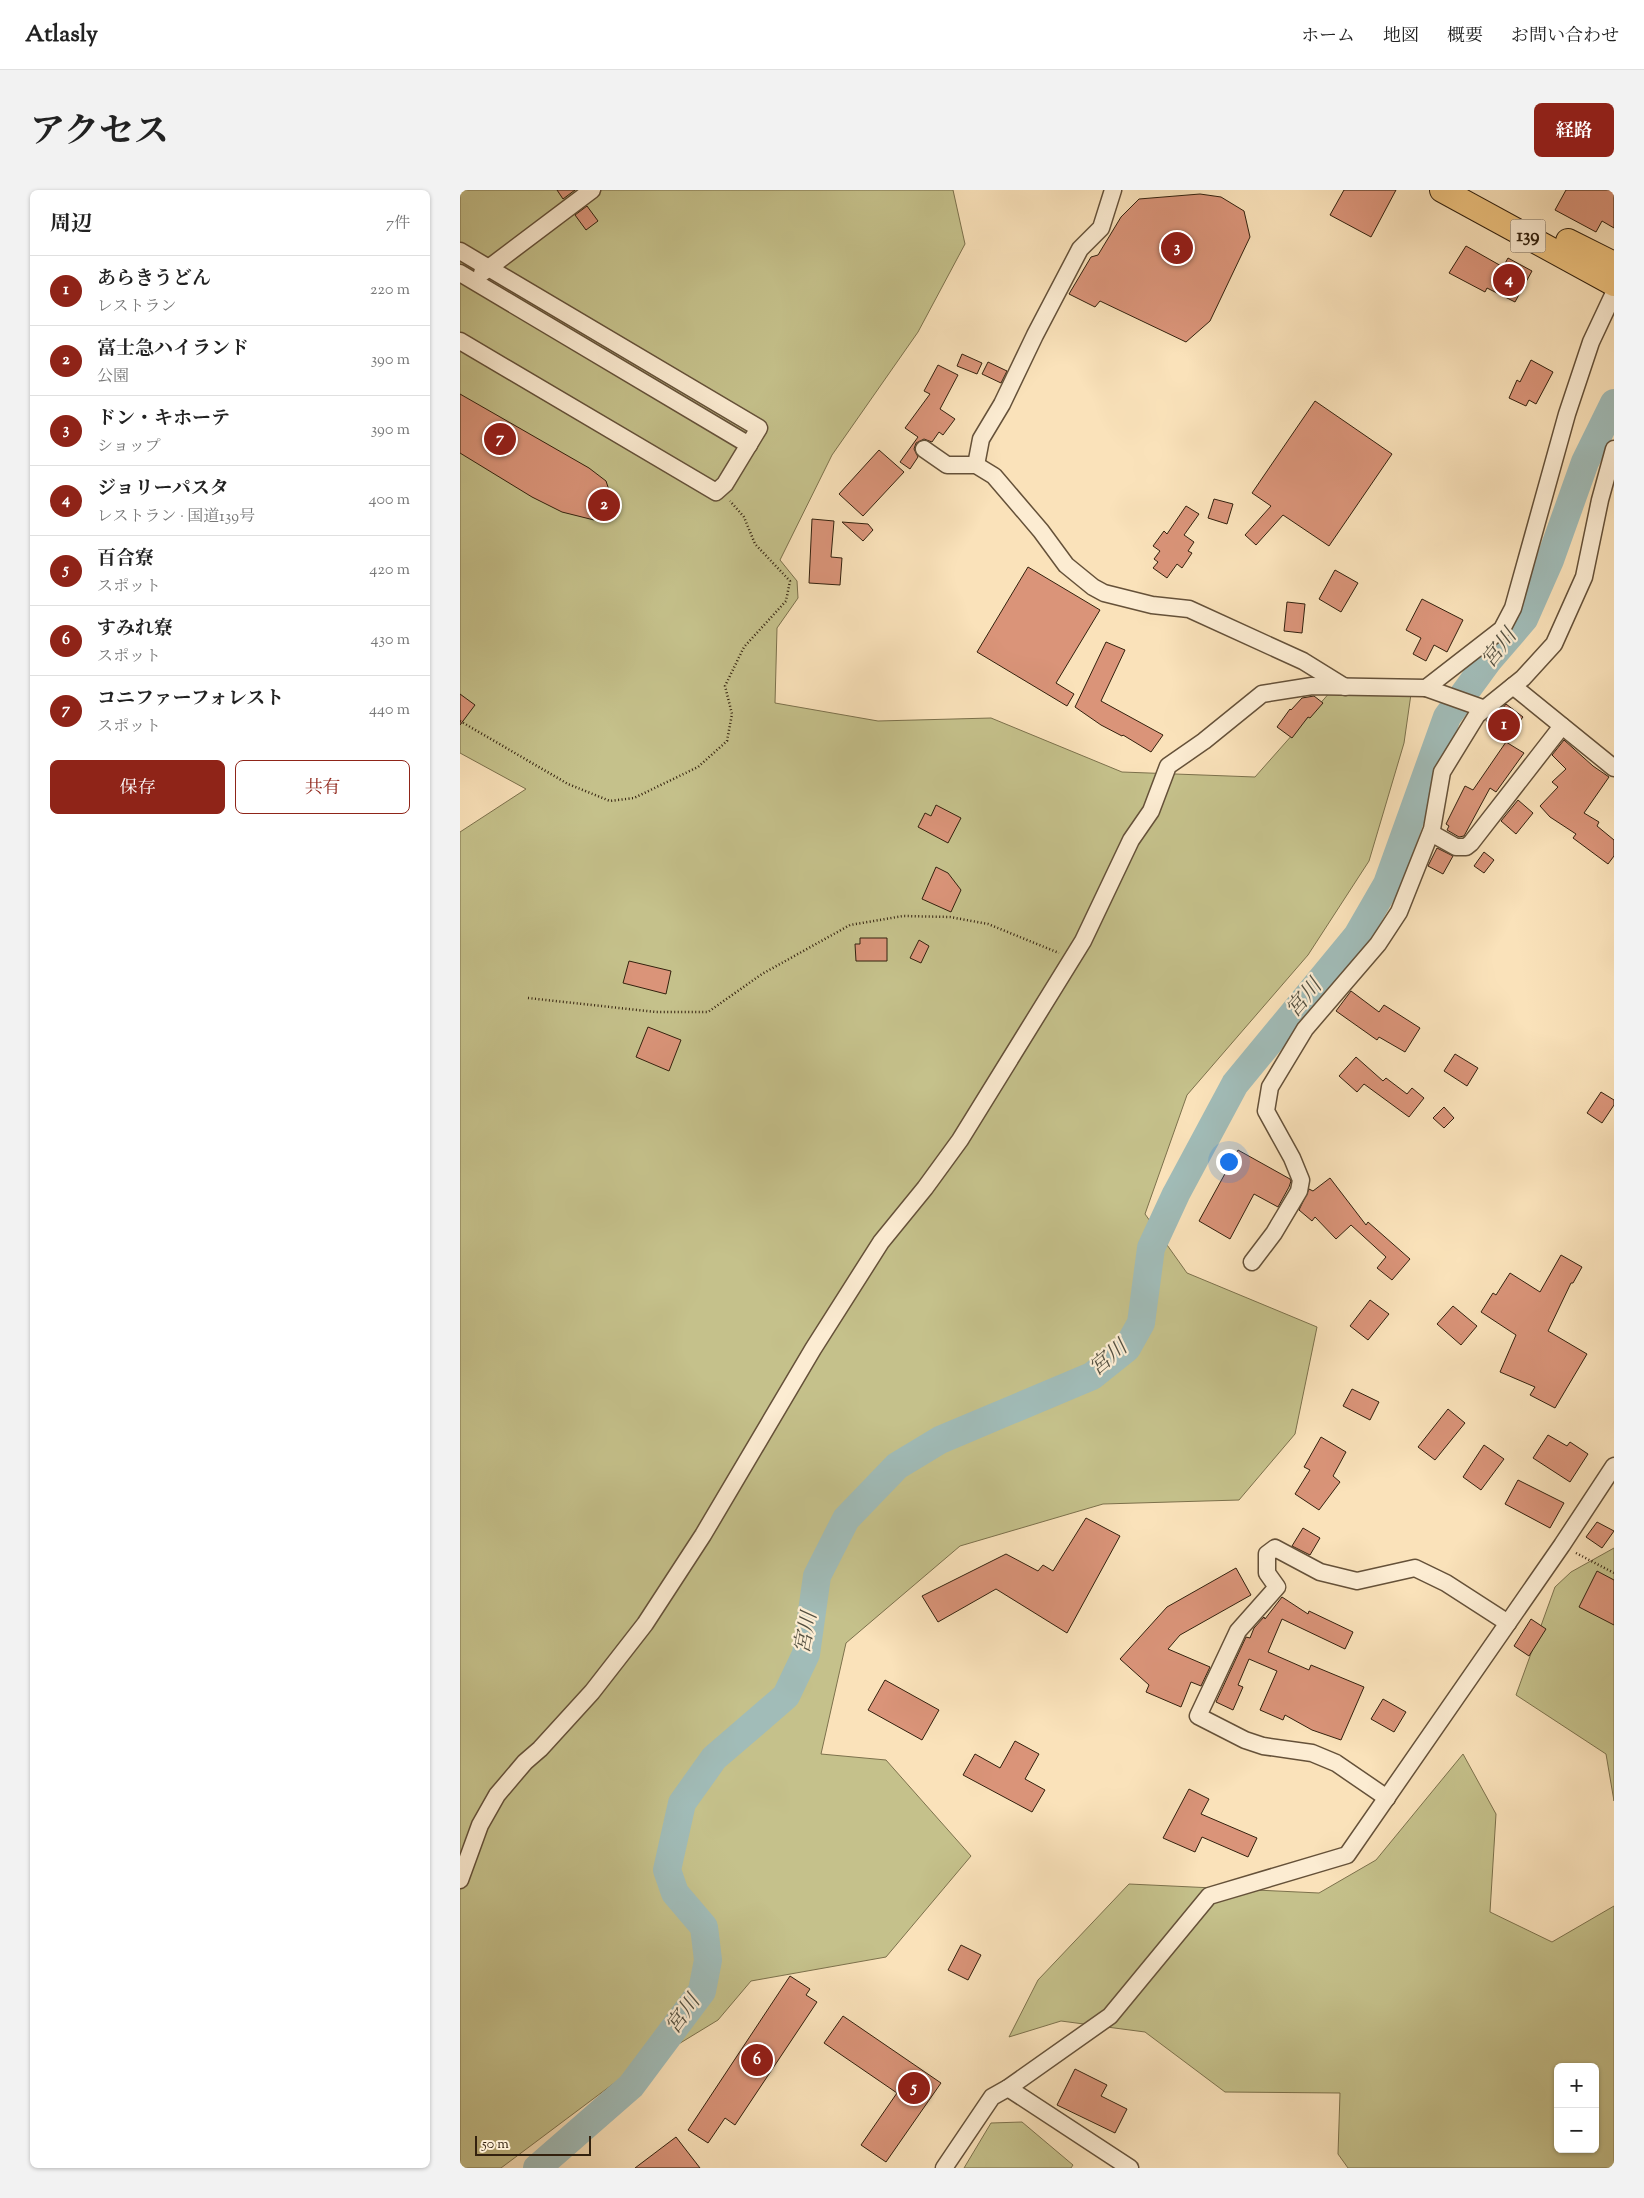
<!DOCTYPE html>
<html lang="ja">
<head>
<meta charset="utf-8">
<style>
	:root { --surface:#fff; --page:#f2f2f2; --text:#222; --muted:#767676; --line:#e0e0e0; --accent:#8f2418 }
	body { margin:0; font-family:"Sorts Mill Goudy","Noto Serif JP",serif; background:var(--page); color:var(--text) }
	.controls { position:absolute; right:15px; bottom:15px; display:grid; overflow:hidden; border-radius:8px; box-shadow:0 1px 4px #0004 }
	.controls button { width:45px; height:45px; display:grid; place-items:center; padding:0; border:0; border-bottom:1px solid var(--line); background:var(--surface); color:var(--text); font:25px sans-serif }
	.scale { position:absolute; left:15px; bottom:12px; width:116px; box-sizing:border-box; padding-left:5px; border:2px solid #33210e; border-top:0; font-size:14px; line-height:18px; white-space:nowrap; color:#33210e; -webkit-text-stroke:4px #fcecd2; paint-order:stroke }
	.you { position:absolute; left:768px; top:971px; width:18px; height:18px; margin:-12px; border:4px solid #fff; border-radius:50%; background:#1a73e8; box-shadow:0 0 0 8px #1a73e833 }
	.badge { display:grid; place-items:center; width:32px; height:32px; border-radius:50%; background:var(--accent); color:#fff; font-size:16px; font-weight:700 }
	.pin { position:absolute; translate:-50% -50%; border:2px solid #fff; box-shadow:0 1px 5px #0006 }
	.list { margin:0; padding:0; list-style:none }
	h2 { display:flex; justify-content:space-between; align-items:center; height:65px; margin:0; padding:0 20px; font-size:21px }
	h2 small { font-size:16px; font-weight:400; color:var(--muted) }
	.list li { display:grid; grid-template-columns:32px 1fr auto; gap:15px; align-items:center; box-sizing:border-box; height:70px; padding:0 20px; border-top:1px solid var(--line) }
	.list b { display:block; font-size:19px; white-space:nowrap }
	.list p { margin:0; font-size:16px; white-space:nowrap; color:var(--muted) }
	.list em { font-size:16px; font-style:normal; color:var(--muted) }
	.actions { display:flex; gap:10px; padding:15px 20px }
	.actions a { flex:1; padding:11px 0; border:1px solid var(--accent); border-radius:8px; text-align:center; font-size:18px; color:var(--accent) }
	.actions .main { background:var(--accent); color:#fff }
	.map { position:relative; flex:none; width:1154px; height:1978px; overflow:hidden; border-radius:8px }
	header { display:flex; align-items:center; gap:30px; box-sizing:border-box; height:70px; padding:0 25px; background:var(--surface); border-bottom:1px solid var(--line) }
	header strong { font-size:24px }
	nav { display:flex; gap:28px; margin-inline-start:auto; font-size:18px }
	.intro { display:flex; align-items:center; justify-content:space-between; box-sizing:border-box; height:120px; padding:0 30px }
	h1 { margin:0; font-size:35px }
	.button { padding:12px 22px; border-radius:8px; background:var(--accent); color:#fff; font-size:18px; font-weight:700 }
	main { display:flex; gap:30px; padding:0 30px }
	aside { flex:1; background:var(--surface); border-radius:8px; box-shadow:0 1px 4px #0004 }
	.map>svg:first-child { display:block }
	.green { fill:#c5c18b; stroke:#7c714c; fill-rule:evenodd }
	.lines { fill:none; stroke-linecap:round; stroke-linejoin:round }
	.river { stroke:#a1bcb8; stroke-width:28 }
	.building { fill:#da9479; stroke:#33210e }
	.minor-casing { stroke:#655139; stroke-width:19 }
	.highway-casing { stroke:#33210e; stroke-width:26 }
	.path { stroke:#33210e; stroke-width:2.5; stroke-dasharray:1 2.5; stroke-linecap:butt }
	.minor { stroke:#fcecd2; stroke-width:16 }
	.highway { stroke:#edc17d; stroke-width:24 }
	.labels { text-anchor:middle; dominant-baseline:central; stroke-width:4.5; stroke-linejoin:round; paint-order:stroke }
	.shield { fill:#fcecd2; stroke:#6f5e49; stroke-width:1 }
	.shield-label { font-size:19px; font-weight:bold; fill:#33210e }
	.water-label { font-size:21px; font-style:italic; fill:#545041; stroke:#fcecd2 }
</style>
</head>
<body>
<header>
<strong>Atlasly</strong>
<nav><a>ホーム</a><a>地図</a><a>概要</a><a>お問い合わせ</a></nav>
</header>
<div class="intro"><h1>アクセス</h1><a class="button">経路</a></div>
<main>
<aside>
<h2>周辺<small>7件</small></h2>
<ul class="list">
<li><span class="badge">1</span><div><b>あらきうどん</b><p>レストラン</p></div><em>220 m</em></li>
<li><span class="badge">2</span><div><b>富士急ハイランド</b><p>公園</p></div><em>390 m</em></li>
<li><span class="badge">3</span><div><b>ドン・キホーテ</b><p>ショップ</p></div><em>390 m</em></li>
<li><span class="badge">4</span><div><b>ジョリーパスタ</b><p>レストラン · 国道139号</p></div><em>400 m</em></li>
<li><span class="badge">5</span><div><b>百合寮</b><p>スポット</p></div><em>420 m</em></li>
<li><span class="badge">6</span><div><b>すみれ寮</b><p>スポット</p></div><em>430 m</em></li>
<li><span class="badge">7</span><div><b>コニファーフォレスト</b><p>スポット</p></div><em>440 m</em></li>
</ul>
<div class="actions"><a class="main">保存</a><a>共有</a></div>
</aside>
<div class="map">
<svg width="1154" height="1978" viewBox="0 0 1154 1978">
	<rect width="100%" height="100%" fill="#fae2ba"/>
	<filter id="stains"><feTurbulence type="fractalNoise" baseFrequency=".004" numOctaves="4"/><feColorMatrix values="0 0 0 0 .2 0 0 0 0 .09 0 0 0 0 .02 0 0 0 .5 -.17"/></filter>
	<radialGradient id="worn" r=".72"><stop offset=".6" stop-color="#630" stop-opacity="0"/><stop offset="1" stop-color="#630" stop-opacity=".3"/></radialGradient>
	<!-- green -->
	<g class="green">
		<polygon points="0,0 493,0 505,54 458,142 372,265 320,370 337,391 338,408 317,438 315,513 418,531 531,528 662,582 795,587 880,491 953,490 944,553 909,671 848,765 727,905 685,1024 727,1083 857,1137 835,1244 779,1310 643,1314 500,1356 386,1453 361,1564 426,1570 511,1666 426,1767 291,1791 258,1830 153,1894 41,1978 0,1978 0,642 66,599 0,563"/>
		<polygon points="1154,1358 1154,1611 1146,1564 1056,1505 1095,1397 1111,1382"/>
		<path d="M1003,1564l33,60 -6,98 62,30 62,-36v262h-266l-10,-14 2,-61 -115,-1 -80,-60 -84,-11 -52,16 29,-57 91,-96 190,9 57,-33zM1098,1877h37v82h-37z"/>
		<polygon points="562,1932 613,1975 611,1978 504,1978 531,1933"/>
	</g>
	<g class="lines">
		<!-- river -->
		<polyline class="river" points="77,1978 171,1896 242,1801 248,1770 244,1737 215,1703 207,1680 222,1613 254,1568 326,1506 346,1464 357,1386 386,1329 437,1276 480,1250 632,1186 667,1158 681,1133 691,1058 716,1004 775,894 897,746 927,694 987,527 1028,471 1064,429 1090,370 1125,272 1154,213"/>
	</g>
	<!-- building -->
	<g class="building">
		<polygon points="97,0 115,0 103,9"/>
		<polygon points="884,0 936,0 911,47 870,25"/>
		<polygon points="1106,0 1154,0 1154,38 1142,31 1136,42 1095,20"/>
		<polygon points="740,4 761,7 784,21 790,47 750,131 726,152 640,111 635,117 609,104 631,67 638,65 661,27 679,9"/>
		<polygon points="127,16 138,31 126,40 115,25"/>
		<polygon points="1006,56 1043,77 1048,68 1072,81 1055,112 1027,98 1025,102 989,83"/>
		<polygon points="502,164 522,173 517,184 497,176"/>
		<polygon points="1071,170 1093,182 1076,214 1069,210 1066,216 1049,208 1057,190 1060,192"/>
		<polygon points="528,172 547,181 541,193 522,184"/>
		<polygon points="478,175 498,185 480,219 495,229 483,245 479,242 472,252 464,249 456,253 454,259 458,267 450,279 440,272 458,247 445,238 470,204 464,201"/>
		<polygon points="0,204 129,278 146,291 152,309 146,323 134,330 102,322 72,307 0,263"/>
		<polygon points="855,211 932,264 869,356 823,325 796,355 785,345 811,316 792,303"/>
		<polygon points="419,260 444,282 403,326 379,304"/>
		<polygon points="754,309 773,314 767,334 748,328"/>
		<polygon points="726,316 739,324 724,345 734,352 728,361 732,363 722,378 717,374 707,388 693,378 698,372 694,369 700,361 693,356 704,341 707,344"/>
		<polygon points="352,329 374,331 371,367 382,368 380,395 349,393"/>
		<polygon points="382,332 408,334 413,340 403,351"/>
		<polygon points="568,377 640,420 596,493 614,504 607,516 517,462"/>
		<polygon points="875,380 898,393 881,422 859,409"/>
		<polygon points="962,409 1003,430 987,462 974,455 966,471 953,464 961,448 946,440"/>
		<polygon points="827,412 845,414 842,443 824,441"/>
		<polygon points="646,452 665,460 641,511 703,545 691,562 663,545 662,546 641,535 615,517"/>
		<polygon points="0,504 15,515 0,535"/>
		<polygon points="854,506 863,513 850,528 848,527 832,548 817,537 830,519 831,520 842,508"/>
		<polygon points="1046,514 1063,527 1044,551 1034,544 1037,540 1026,531 1036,522 1038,524"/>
		<polygon points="1104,550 1133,576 1149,587 1124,623 1139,632 1137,636 1154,650 1154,666 1148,674 1113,648 1116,644 1090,627 1080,616 1098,597 1092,592 1106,579 1092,565"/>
		<polygon points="1046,552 1064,563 1036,602 1030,598 1004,646 999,647 987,640 989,636 986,634 1005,596 1013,600"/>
		<polygon points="1058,610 1073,623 1056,644 1041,631"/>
		<polygon points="476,615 501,628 488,653 458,637 465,623 471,626"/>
		<polygon points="977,658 993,666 983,684 968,676"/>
		<polygon points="1024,662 1034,670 1024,683 1014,676"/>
		<polygon points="476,677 488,683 501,700 491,722 462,709"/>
		<polygon points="400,748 427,748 427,771 396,771 395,754 400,754"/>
		<polygon points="459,750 469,756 461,773 450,768"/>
		<polygon points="169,771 211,781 206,804 163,793"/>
		<polygon points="891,801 919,822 924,815 960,838 945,862 919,847 917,850 876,821"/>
		<polygon points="188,837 221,850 209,881 176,867"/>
		<polygon points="995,864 1018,878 1007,896 984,881"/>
		<polygon points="896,867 923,891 926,888 947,904 952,898 964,908 949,927 904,894 897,902 879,886"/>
		<polygon points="1141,902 1154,910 1154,915 1142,933 1127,923"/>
		<polygon points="984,917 994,928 984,938 973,928"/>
		<polygon points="778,960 830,989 831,991 829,997 818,1017 794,1004 770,1049 739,1031"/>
		<polygon points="870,988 906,1035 908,1032 950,1069 932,1090 917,1078 926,1067 891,1035 876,1049 855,1027 852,1031 839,1020 849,999 853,1001"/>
		<polygon points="1101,1065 1122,1077 1113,1093 1111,1093 1088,1141 1127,1164 1095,1218 1070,1205 1075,1197 1040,1182 1056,1145 1021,1122 1033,1103 1036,1105 1050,1083 1080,1102"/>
		<polygon points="910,1110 929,1124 908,1150 890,1136"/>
		<polygon points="993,1116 1017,1136 1001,1155 977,1134"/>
		<polygon points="892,1199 919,1212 910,1230 883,1216"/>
		<polygon points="988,1219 1005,1233 975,1270 958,1257"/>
		<polygon points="1088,1245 1107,1256 1110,1252 1128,1264 1110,1292 1073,1268"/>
		<polygon points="861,1247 886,1262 873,1286 880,1292 859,1320 835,1304 850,1280 844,1277"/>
		<polygon points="1024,1255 1044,1269 1021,1300 1003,1287"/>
		<polygon points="1058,1290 1104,1313 1090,1338 1045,1314"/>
		<polygon points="626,1328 660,1346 607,1443 536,1399 478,1432 462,1406 546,1364 578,1381 583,1375 593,1381"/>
		<polygon points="1137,1332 1154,1341 1142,1358 1126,1347"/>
		<polygon points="843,1338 860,1348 850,1365 832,1356"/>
		<polygon points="776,1378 791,1405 720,1445 708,1459 750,1477 741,1496 731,1492 721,1517 686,1502 689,1495 660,1469 707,1417"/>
		<polygon points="1137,1381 1154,1390 1154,1435 1119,1417"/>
		<polygon points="822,1407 848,1424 849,1421 893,1442 885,1459 822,1429 808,1462 849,1480 851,1475 904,1497 881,1550 852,1540 825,1525 823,1530 800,1520 817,1481 789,1469 778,1495 783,1497 773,1520 756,1512 786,1447 790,1448 794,1438 804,1427 805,1429"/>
		<polygon points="1071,1429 1086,1439 1069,1466 1054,1456"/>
		<polygon points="425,1490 479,1520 462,1550 408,1520"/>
		<polygon points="923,1509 946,1522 934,1542 911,1529"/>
		<polygon points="555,1551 579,1564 565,1589 585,1600 572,1622 503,1585 515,1564 540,1578"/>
		<polygon points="729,1599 749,1609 741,1624 797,1648 788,1667 742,1647 735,1662 703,1648"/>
		<polygon points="501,1755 521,1765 508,1790 488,1780"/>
		<polygon points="330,1786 350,1799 346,1805 357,1812 275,1935 265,1928 248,1953 228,1940"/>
		<polygon points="383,1826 481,1893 426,1972 401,1955 437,1903 364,1853"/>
		<polygon points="615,1879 647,1895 641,1906 667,1919 655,1943 597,1915"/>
		<polygon points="216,1947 240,1978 175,1978"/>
	</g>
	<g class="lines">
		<!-- minor casing -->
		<g class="minor-casing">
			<g id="minor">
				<polyline points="0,61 299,238 265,294 256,302 0,151"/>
				<polyline points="0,83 289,255"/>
				<polyline points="22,83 132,0"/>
				<polyline points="464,259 487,275 516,275 534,286 581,341 606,375 633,397 644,403 692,415 729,419 843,471 885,497"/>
				<polyline points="516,275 521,249 542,214 575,145 620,59 641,38 653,0"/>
				<polyline points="1053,496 1154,578"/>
				<polyline points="966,498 1025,519"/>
				<polyline points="971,643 996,657 1006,657 1011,653 1102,536"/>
				<polyline points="792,1072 814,1043 839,1001 841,990 832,968 806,921 810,897 845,839 918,754 939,722 972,639 982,582 1017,525 1063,488 1094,454 1124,387 1140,310 1154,259"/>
				<polyline points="927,1608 876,1573 852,1563 803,1556 785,1550 738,1526 778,1441 817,1397 807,1383 807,1364 815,1358 860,1382 897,1391 955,1378 986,1393 1048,1433"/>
				<polyline points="0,1690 20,1635 37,1605 65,1572 80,1559 132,1502 185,1434 243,1345 353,1159 421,1052 465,998 500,950 623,751 671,650 691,621 708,576 744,551 802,504 852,496 966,498 1042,439 1053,418 1107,224 1131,152 1154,103"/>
				<polyline points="548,1898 670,1978"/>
				<polyline points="484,1978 532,1907 548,1898 650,1826 749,1706 887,1665 1102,1355 1154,1276"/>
			</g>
		</g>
		<!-- highway casing -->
		<g class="highway-casing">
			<g id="highway">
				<polyline points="982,0 1154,94"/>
				<polyline points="1108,51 1154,74"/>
			</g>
		</g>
		<!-- path -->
		<g class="path">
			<polyline points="0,531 108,594 150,611 174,608 238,577 267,551 272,524 265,496 284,457 326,411 330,391 295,354 284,327 270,311"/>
			<polyline points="68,808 196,822 248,822 302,784 390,735 443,726 490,727 528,734 599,763"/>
			<polyline points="1116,1363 1154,1383"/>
		</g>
		<!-- minor -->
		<use href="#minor" class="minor"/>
		<!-- highway -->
		<use href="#highway" class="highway"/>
	</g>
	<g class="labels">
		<!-- shield labels -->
		<rect class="shield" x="1050.5" y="29.5" width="35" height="33" rx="4"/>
		<g class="shield-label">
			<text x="1068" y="46">139</text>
		</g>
		<!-- water labels -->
		<g class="water-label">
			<text transform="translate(1040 459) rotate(-52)">宮川</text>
			<text transform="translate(845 809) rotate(-50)">宮川</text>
			<text transform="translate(649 1169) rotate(-40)">宮川</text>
			<text transform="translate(347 1443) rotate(-79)">宮川</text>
			<text transform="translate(224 1825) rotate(-54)">宮川</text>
		</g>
	</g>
	<rect width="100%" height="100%" filter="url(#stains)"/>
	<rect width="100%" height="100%" fill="url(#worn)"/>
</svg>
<div class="controls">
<button>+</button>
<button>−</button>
</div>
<div class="scale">50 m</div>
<div class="you"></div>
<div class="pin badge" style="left:1044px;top:535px">1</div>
<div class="pin badge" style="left:144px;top:315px">2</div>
<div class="pin badge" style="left:717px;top:58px">3</div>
<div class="pin badge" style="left:1049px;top:90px">4</div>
<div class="pin badge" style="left:454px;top:1898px">5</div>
<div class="pin badge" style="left:297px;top:1870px">6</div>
<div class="pin badge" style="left:40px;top:249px">7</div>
</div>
</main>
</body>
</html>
